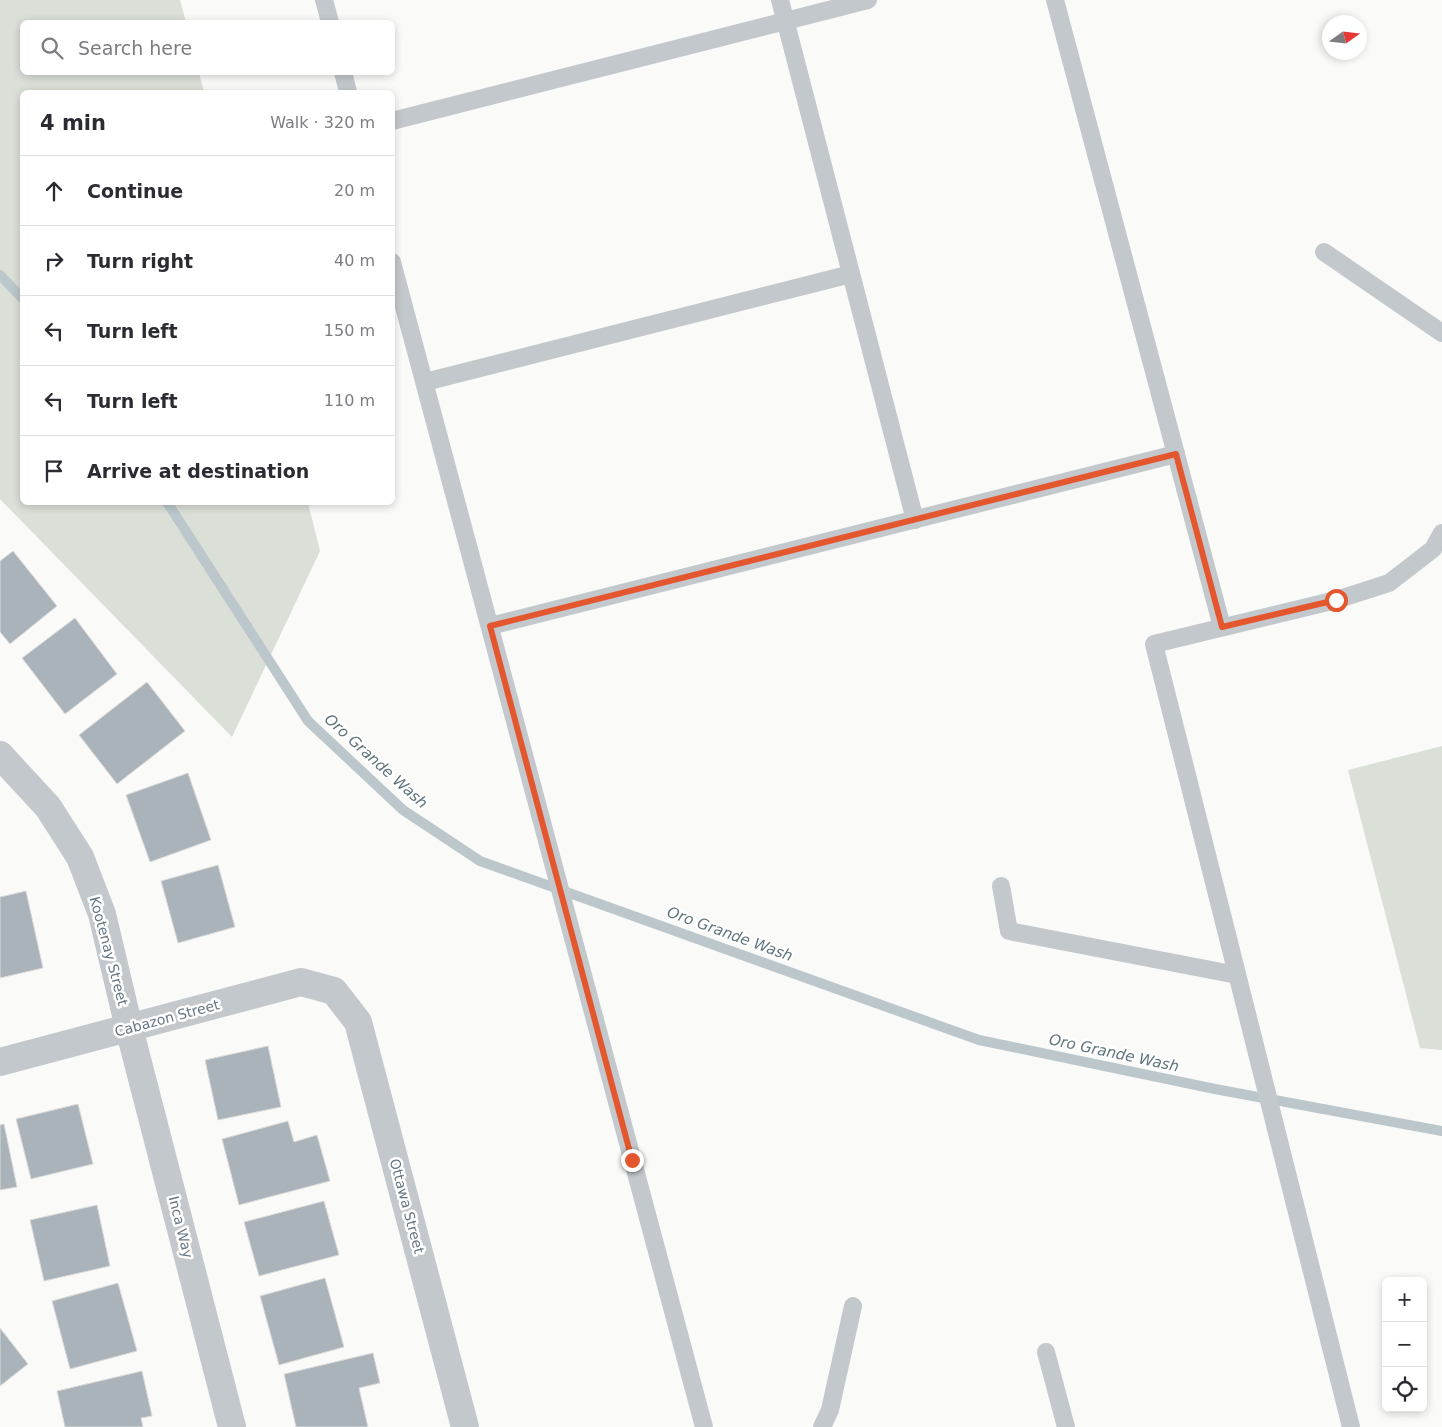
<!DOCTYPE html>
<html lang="en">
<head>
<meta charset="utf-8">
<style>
	:root { --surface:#fff; --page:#f2f2f3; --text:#2b2b33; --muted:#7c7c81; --line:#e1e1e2 }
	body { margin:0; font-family:"DejaVu Sans",sans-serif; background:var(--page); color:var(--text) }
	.controls { position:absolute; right:15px; bottom:15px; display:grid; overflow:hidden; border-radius:8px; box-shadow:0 2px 8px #0003 }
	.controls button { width:45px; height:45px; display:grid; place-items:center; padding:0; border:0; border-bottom:1px solid var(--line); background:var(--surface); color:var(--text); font:25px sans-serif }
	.compass { position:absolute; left:1322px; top:15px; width:45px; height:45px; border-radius:50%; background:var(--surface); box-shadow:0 2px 8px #0003; rotate:76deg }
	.stop { position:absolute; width:15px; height:15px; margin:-11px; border:4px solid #e4572e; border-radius:50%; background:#fff }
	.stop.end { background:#e4572e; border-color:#fff; box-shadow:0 1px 5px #0008 }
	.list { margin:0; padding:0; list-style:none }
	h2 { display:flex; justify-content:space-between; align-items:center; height:65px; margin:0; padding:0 20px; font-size:21px }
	h2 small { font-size:16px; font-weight:400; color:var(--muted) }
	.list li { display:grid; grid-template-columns:32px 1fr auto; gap:15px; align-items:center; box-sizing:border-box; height:70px; padding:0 20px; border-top:1px solid var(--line) }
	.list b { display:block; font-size:19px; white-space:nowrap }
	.list em { font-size:16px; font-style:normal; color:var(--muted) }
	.icon { flex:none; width:28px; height:28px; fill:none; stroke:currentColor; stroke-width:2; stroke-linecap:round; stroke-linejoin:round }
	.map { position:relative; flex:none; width:1442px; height:1427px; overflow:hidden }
	.search { position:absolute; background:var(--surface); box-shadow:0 2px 8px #0003; left:20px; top:20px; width:375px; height:55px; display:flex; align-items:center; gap:12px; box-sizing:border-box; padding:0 18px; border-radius:8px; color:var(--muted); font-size:19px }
	.panel { position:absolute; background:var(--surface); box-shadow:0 2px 8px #0003; left:20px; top:90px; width:375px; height:415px; border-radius:8px }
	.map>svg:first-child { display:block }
	.green { fill:#dadfd7 }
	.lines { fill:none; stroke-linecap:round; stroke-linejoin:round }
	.stream { stroke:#bbc7cb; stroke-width:10 }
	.building { fill:#aab3b9; stroke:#dcdcda }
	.service { stroke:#c3c8cc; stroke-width:18 }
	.minor { stroke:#c3c8cc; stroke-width:28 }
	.route { stroke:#e4572e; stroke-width:6 }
	.labels { text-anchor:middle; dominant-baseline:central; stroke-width:5; stroke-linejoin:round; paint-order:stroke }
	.street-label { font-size:14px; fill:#657683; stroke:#fff }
	.water-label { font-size:15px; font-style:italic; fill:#60757c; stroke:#fff }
</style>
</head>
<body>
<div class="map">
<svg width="1442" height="1427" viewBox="0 0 1442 1427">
	<rect width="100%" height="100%" fill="#fafaf8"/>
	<!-- green -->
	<g class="green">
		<polygon points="0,0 180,0 186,22 22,22 22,72 199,73 204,92 22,92 22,502 308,503 320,551 232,737 0,499"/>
		<polygon points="1442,746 1442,1050 1420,1048 1348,770"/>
	</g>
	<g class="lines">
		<!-- stream -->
		<g class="stream">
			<polyline points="0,275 22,298"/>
			<polyline points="167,502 308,721 403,810 480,861 979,1040 1215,1089 1442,1131"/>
		</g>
	</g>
	<!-- building -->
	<g class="building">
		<polygon points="13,551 57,606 10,644 0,632 0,561"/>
		<polygon points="75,618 117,674 65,714 22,658"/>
		<polygon points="147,682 185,731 117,784 79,735"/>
		<polygon points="188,773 211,840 150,862 126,795"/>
		<polygon points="218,865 235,927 178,943 161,881"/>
		<polygon points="26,891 43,968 0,978 0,897"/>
		<polygon points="268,1046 281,1107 218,1120 205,1060"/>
		<polygon points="78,1104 93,1164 31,1179 16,1119"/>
		<polygon points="288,1121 294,1142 317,1135 330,1181 239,1205 222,1139"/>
		<polygon points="4,1124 17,1187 0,1190 0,1125"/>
		<polygon points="324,1201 339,1255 259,1276 244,1222"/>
		<polygon points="97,1205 110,1266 44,1281 30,1220"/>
		<polygon points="325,1278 344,1347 279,1365 260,1296"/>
		<polygon points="118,1283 137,1351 70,1369 52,1301"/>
		<polygon points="0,1328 28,1364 0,1386"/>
		<polygon points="373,1353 380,1383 359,1388 368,1427 296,1427 284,1374"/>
		<polygon points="142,1371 152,1416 141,1418 143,1427 65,1427 57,1391"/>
	</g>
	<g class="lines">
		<!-- service -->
		<g class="service">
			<polyline points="324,0 330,22"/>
			<polyline points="780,0 915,520"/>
			<polyline points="1055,0 1222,627"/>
			<polyline points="343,72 348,92"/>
			<polyline points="392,121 868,0"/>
			<polyline points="1324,252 1442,333"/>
			<polyline points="392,262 704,1427"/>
			<polyline points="425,382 851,274"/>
			<polyline points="490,626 1176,454"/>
			<polyline points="1001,886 1009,931 1237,975"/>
			<polyline points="1046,1352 1066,1427"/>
			<polyline points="822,1427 830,1410 853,1306"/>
			<polyline points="1351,1427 1154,644 1336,600 1389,583 1433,549 1442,533"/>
		</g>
		<!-- minor -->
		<g class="minor">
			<polyline points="0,755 48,807 80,857 102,914 129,1028 232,1427"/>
			<polyline points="0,1062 301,982 334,991 358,1022 465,1427"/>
		</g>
	</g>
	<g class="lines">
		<!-- route -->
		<polyline class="route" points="632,1160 490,626 1176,454 1222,627 1336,600"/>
	</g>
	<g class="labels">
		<!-- street labels -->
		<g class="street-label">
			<text transform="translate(109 951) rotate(75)">Kootenay Street</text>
			<text transform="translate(167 1018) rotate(-15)">Cabazon Street</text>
			<text transform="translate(407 1206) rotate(75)">Ottawa Street</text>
			<text transform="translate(181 1227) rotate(76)">Inca Way</text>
		</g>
		<!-- water labels -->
		<g class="water-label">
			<text transform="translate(376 761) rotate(42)">Oro Grande Wash</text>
			<text transform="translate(730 934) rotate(20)">Oro Grande Wash</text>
			<text transform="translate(1114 1053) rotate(12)">Oro Grande Wash</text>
		</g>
	</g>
</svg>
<div class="controls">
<button>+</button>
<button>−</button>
<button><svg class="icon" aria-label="locate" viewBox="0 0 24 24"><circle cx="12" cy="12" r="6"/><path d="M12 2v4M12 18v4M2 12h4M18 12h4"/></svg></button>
</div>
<svg class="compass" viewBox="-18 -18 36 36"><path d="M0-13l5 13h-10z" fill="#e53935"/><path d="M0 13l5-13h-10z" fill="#7c7c81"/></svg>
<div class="stop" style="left:1336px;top:600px"></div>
<div class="stop end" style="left:632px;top:1160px"></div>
<div class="search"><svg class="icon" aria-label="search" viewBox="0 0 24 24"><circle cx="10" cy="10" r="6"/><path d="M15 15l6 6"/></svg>Search here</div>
<section class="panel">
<h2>4 min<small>Walk · 320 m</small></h2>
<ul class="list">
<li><svg class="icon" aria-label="ahead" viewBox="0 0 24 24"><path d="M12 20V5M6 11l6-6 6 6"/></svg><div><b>Continue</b></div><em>20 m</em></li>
<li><svg class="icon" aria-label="right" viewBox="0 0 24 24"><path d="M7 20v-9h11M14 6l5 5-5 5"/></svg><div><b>Turn right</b></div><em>40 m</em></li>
<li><svg class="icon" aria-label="left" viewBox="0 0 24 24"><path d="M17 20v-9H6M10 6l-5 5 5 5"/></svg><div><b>Turn left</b></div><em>150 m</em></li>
<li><svg class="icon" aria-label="left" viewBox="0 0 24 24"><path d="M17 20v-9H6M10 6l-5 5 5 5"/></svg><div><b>Turn left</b></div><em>110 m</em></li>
<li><svg class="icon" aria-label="arrive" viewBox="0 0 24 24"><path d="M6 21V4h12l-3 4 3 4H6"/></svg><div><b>Arrive at destination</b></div></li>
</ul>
</section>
</div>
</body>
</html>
